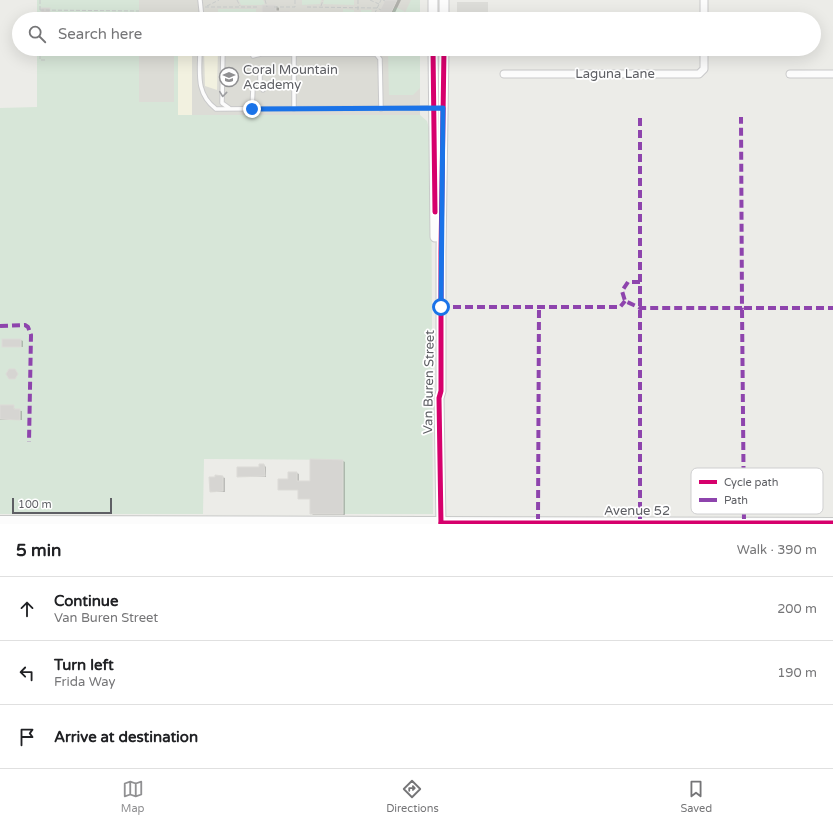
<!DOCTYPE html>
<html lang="en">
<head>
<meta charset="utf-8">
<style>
	:root { --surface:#fff; --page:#f2f2f2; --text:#202124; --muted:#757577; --line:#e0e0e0; --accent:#909092 }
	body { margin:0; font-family:"Varela Round",sans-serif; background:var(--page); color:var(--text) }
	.scale { position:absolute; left:12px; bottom:10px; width:100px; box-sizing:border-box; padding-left:4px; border:2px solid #5e5f64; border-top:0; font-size:11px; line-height:14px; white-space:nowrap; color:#5e5f64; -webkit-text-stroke:3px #fff; paint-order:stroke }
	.stop { position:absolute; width:12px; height:12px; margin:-9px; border:3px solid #1a73e8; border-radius:50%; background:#fff }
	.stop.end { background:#1a73e8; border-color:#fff; box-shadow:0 1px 4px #0008 }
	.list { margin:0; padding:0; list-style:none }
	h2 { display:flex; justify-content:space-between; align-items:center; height:52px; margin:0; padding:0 16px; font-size:17px }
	h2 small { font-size:13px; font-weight:400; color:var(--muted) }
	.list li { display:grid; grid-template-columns:26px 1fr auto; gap:12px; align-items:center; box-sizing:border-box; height:64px; padding:0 16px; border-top:1px solid var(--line) }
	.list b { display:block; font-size:15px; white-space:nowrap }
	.list p { margin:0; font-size:13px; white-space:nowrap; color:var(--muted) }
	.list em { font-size:13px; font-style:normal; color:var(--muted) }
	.icon { flex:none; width:22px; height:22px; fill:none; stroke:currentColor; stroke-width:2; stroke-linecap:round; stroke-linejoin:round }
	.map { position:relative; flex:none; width:833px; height:524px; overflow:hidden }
	.search { position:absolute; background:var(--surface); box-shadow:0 4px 16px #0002; left:12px; right:12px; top:12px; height:44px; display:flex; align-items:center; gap:10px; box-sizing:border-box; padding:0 14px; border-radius:22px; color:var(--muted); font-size:15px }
	.sheet { height:244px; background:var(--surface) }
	nav { display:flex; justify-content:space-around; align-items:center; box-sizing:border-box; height:56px; border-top:1px solid var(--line); background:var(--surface); font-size:11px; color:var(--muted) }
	nav a { display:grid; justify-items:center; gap:2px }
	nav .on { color:var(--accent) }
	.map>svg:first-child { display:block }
	.industrial { fill:#ddddd9 }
	.education { fill:#dcdcd6 }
	.green { fill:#d7e6d8 }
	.sand { fill:#f2f1e0 }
	.shadow { fill:#0003 }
	.building { fill:#d6d5d2; stroke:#dcdbd7 }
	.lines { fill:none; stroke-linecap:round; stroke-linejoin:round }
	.service-casing { stroke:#c9c9ca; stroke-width:5.5 }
	.minor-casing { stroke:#c9c9ca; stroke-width:9 }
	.tertiary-casing { stroke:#c9c9ca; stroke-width:11 }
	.secondary-casing { stroke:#c8c9c8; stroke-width:12 }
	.path { stroke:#c9cccb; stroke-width:1; stroke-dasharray:4 2; stroke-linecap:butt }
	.service { stroke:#fcfcfc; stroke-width:3.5 }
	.minor { stroke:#fcfcfc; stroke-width:7 }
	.tertiary { stroke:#fcfcfc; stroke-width:9 }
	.secondary { stroke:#fcfcfc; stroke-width:10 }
	.quiet { stroke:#8e44ad; stroke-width:4; stroke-dasharray:8 4; stroke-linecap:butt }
	.cycleway-casing { stroke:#fff; stroke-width:8 }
	.cycleway { stroke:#d6006c; stroke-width:5 }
	.oneway { stroke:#9d9ea1 }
	.route { stroke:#1a73e8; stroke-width:5 }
	.labels { text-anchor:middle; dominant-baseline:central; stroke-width:3.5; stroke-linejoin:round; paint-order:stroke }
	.poi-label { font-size:13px; fill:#5e5f64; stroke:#fff; text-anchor:start }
	.street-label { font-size:13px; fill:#5e5f64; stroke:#fff }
	.key { fill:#fff; stroke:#cfcfd0; stroke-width:1 }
	.key-label { font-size:11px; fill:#5e5f64 }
</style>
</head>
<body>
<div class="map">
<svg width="833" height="524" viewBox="0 0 833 524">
	<rect width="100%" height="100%" fill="#ecece8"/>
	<!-- industrial -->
	<rect class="industrial" x="457" y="2" width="31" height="17"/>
	<!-- education -->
	<g class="education">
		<rect x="37" y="0" width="383" height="19"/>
		<rect x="37" y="49" width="383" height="66"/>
	</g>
	<!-- green -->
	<g class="green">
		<rect x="37" y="0" width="102" height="19"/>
		<polygon points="239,0 263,0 265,5 241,5"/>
		<polygon points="302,0 321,0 320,4 302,5"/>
		<polygon points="324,0 354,0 354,5 323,4"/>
		<polygon points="411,0 420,0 420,19 402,19"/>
		<polygon points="395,7 404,11 401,19 389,19"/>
		<polygon points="218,9 256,9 256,15 235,15 235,13 218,14"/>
		<polygon points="343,9 354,10 354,19 343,19"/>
		<polygon points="361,10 372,10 368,19 361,19"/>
		<polygon points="37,49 139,49 139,102 174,102 174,49 178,49 178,115 420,115 427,121 431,136 433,514 343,514 343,460 204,459 203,514 0,514 0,108 37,107"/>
		<polygon points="237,49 252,49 252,51 249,52 247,56 237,56"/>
		<polygon points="388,49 420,49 420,88 413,95 389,95"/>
	</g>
	<!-- sand -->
	<g class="sand">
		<rect x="178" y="49" width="14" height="66"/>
		<polygon points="204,49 218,49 217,90 205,86"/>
	</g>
	<!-- shadow -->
	<g class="shadow">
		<polygon points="386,0 401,0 392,19 377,19"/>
		<polygon points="276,6 279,8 279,12 290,12 293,14 295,19 263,19"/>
		<polygon points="318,16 341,16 344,19 318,19"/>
		<rect x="407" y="16" width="9" height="3"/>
		<polygon points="21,340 23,341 23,347 3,346"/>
		<polygon points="0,406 13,406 15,410 22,411 22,420 0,420"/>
		<polygon points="343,461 345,462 345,515 313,515 311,513 311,499 299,498 299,490 279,489 297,473 299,474 299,482 311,482"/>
		<polygon points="264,465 266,467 266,477 238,476"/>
		<polygon points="220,476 225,478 225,492 213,492 211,491 216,478"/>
	</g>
	<!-- building -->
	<g class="building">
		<polygon points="385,0 397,0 388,19 376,19"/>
		<polygon points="262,5 276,5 276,11 290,11 290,19 262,19"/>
		<rect x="41" y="8" width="9" height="6"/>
		<rect x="144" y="13" width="35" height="6"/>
		<rect x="2" y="339" width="19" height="8"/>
		<polygon points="9,369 15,369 18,374 15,379 9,379 6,374"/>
		<polygon points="0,405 14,405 14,409 20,409 20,420 0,419"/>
		<polygon points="310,459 343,460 343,514 310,514 310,499 298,499 298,490 278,490 278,479 288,479 288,472 297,472 297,481 310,481"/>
		<polygon points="259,464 264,464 265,476 237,477 237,467 259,467"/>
		<polygon points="215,475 223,476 223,491 210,492 209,477 215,477"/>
	</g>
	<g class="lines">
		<!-- service casing -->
		<g class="service-casing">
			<g id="service">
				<polyline points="200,0 202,19"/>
				<path d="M200,49c0,23 -5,44 16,60l227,-1"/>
				<polyline points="223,49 222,103 229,108"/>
				<polyline points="294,54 294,109"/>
				<polyline points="253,56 261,54 376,54 380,59 381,109"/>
				<polyline points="260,71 260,84 263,90"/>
				<polyline points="252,109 253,88"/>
			</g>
		</g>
		<!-- minor casing -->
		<g class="minor-casing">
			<g id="minor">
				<polyline points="704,0 704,19"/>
				<polyline points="504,74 699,74 704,69 704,49"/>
				<polyline points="790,74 833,74"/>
			</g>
		</g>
		<!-- tertiary casing -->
		<g class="tertiary-casing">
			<g id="tertiary">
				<polyline points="433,0 433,19"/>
				<polyline points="444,19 444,0"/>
				<polyline points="433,49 435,237"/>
				<polyline points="441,524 439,398 441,391 441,252 444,49"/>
			</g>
		</g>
		<!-- secondary casing -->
		<g class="secondary-casing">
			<polyline id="secondary" points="0,521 833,523"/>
		</g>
		<!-- path -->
		<g class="path">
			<polyline points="40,0 40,19"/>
			<polyline points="237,0 240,6"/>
			<polyline points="265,0 267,7"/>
			<polyline points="358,0 358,19"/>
			<polyline points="370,0 379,4"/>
			<polyline points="383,0 385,1"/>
			<polyline points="207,6 219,0"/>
			<polyline points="321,6 323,0"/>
			<polyline points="205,7 258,7"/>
			<polyline points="274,7 295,7 295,0"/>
			<polyline points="307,7 377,8 381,10"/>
			<polyline points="40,10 139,11"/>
			<polyline points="295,17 295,19"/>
			<polyline points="372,19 381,0"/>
			<polyline points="40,49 40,60 46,60"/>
		</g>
		<!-- service -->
		<use href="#service" class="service"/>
		<!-- minor -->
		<use href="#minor" class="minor"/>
		<!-- tertiary -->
		<use href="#tertiary" class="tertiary"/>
		<!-- secondary -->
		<use href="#secondary" class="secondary"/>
		<!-- quiet -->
		<g class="quiet">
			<polyline points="640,282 628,282 622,291 625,301 640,308 742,308 741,117"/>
			<polyline points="441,307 620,307 625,301"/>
			<polyline points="0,326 25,325 28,327 31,335 29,442"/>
			<polyline points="538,522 539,307"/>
			<polyline points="640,522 640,117"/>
			<polyline points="744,522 742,308 833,308"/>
		</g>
		<!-- cycleway casing -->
		<g class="cycleway-casing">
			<g id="cycleway">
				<polyline points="433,49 435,212"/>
				<polyline points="441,523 833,523"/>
				<polyline points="441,524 439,398 441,391 441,252 444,49"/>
			</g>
		</g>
		<!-- cycleway -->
		<use href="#cycleway" class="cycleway"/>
	</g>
	<!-- one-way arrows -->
	<defs><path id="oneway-chevron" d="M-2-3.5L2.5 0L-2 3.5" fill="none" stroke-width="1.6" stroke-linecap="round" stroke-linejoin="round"/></defs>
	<use class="oneway" href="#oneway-chevron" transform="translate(223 94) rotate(96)"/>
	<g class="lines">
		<!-- route -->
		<polyline class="route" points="252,109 443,108 441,307"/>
	</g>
	<!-- icons -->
	<defs>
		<g id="school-ring" transform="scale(1)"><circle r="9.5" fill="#fff" stroke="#909092" stroke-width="1.5"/><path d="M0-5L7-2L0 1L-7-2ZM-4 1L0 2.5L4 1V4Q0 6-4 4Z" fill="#909092"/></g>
	</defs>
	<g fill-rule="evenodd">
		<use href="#school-ring" x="229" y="77"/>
	</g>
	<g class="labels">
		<!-- poi labels -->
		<g class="poi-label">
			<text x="243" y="70">Coral Mountain<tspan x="243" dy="15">Academy</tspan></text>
		</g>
		<!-- street labels -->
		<g class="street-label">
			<text x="615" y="74">Laguna Lane</text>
			<text transform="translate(429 382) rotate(-89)">Van Buren Street</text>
			<text x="637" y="511">Avenue 52</text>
		</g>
	</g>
	<!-- legend -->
	<rect x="691" y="468" width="132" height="46" rx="6" class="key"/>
	<rect x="699" y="480" width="18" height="4" fill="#d6006c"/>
	<rect x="699" y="498" width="18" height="4" fill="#8e44ad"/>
	<g class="key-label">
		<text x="724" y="486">Cycle path</text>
		<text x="724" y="504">Path</text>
	</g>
</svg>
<div class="scale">100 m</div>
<div class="stop" style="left:441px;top:307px"></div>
<div class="stop end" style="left:252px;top:109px"></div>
<div class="search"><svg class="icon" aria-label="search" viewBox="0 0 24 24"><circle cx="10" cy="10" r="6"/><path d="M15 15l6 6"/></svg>Search here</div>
</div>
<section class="sheet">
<h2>5 min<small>Walk · 390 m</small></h2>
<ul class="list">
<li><svg class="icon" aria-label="ahead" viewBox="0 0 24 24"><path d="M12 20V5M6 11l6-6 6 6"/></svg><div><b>Continue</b><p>Van Buren Street</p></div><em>200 m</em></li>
<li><svg class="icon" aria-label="left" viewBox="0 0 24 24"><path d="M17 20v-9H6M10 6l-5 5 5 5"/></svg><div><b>Turn left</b><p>Frida Way</p></div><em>190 m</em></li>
<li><svg class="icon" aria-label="arrive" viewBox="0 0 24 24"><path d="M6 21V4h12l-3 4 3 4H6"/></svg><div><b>Arrive at destination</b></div></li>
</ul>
</section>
<nav>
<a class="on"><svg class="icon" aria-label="map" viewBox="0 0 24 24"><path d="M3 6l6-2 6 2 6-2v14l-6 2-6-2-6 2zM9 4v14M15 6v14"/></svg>Map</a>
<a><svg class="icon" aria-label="directions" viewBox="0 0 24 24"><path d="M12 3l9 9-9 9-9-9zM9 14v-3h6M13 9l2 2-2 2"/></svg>Directions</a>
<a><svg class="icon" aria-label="saved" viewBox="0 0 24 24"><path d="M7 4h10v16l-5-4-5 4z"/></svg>Saved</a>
</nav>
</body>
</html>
